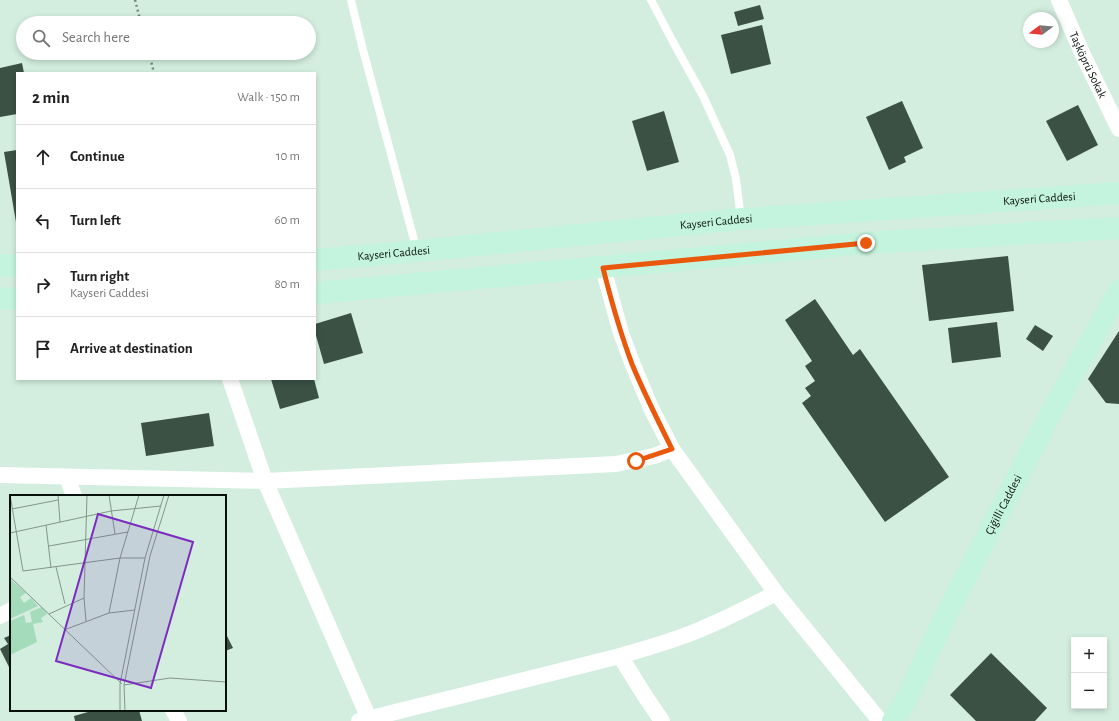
<!DOCTYPE html>
<html lang="en">
<head>
<meta charset="utf-8">
<style>
	:root { --surface:#fff; --page:#f2f2f2; --text:#222; --muted:#767676; --line:#e0e0e0 }
	body { margin:0; font-family:"Alegreya Sans",sans-serif; background:var(--page); color:var(--text) }
	.controls { position:absolute; right:12px; bottom:12px; display:grid; overflow:hidden; border-radius:0px; box-shadow:0 2px 6px #0003 }
	.controls button { width:36px; height:36px; display:grid; place-items:center; padding:0; border:0; border-bottom:1px solid var(--line); background:var(--surface); color:var(--text); font:20px sans-serif }
	.compass { position:absolute; left:1023px; top:12px; width:36px; height:36px; border-radius:50%; background:var(--surface); box-shadow:0 2px 6px #0003; rotate:254deg }
	.stop { position:absolute; width:12px; height:12px; margin:-9px; border:3px solid #ea580c; border-radius:50%; background:#fff }
	.stop.end { background:#ea580c; border-color:#fff; box-shadow:0 1px 4px #0008 }
	.list { margin:0; padding:0; list-style:none }
	h2 { display:flex; justify-content:space-between; align-items:center; height:52px; margin:0; padding:0 16px; font-size:17px }
	h2 small { font-size:13px; font-weight:400; color:var(--muted) }
	.list li { display:grid; grid-template-columns:26px 1fr auto; gap:12px; align-items:center; box-sizing:border-box; height:64px; padding:0 16px; border-top:1px solid var(--line) }
	.list b { display:block; font-size:15px; white-space:nowrap }
	.list p { margin:0; font-size:13px; white-space:nowrap; color:var(--muted) }
	.list em { font-size:13px; font-style:normal; color:var(--muted) }
	.icon { flex:none; width:22px; height:22px; fill:none; stroke:currentColor; stroke-width:2; stroke-linecap:round; stroke-linejoin:round }
	.map { position:relative; flex:none; width:1119px; height:721px; overflow:hidden }
	.search { position:absolute; background:var(--surface); box-shadow:0 2px 6px #0003; left:16px; top:16px; width:300px; height:44px; display:flex; align-items:center; gap:10px; box-sizing:border-box; padding:0 14px; border-radius:22px; color:var(--muted); font-size:15px }
	.panel { position:absolute; background:var(--surface); box-shadow:0 2px 6px #0003; left:16px; top:72px; width:300px; height:308px; border-radius:0px }
	.map>svg:first-child { display:block }
	.building { fill:#3a5144 }
	.lines { fill:none; stroke-linecap:round; stroke-linejoin:round }
	.path { stroke:#76897e; stroke-width:2.5; stroke-dasharray:2 3; stroke-linecap:butt }
	.lane { stroke:#fff; stroke-width:8 }
	.street { stroke:#fff; stroke-width:16 }
	.secondary { stroke:#c4f4de; stroke-width:22 }
	.route { stroke:#ea580c; stroke-width:5 }
	.labels { text-anchor:middle; dominant-baseline:central; stroke-width:4; stroke-linejoin:round; paint-order:stroke }
	.street-label { font-size:12px; fill:#08110c; stroke:#d3eede }
	.inset-road { fill:none; stroke:#82968a; stroke-width:1 }
	.view { fill:#7b2cbf; fill-opacity:0.15; stroke:#7b2cbf; stroke-width:2 }
	.inset-edge { fill:none; stroke:#08110c; stroke-width:2 }
</style>
</head>
<body>
<div class="map">
<svg width="1119" height="721" viewBox="0 0 1119 721">
	<rect width="100%" height="100%" fill="#d3eede"/>
	<!-- building -->
	<g class="building">
		<polygon points="760,5 764,19 738,26 734,12"/>
		<polygon points="762,25 771,64 731,74 721,35"/>
		<polygon points="22,63 24,73 17,73 17,114 0,117 0,68"/>
		<polygon points="902,101 923,148 904,157 906,162 889,170 866,117"/>
		<polygon points="1078,105 1098,145 1067,161 1046,121"/>
		<polygon points="664,111 679,162 647,171 632,121"/>
		<polygon points="17,150 17,222 16,222 4,152"/>
		<polygon points="1008,256 1014,311 929,321 922,265"/>
		<polygon points="815,299 853,355 860,349 949,477 885,522 802,403 811,396 805,388 815,381 805,366 812,361 785,320"/>
		<polygon points="351,313 363,353 324,364 315,332 315,324"/>
		<polygon points="997,322 1001,357 952,363 948,328"/>
		<polygon points="1035,325 1053,336 1043,351 1026,339"/>
		<polygon points="1119,331 1119,404 1106,403 1088,379"/>
		<polygon points="271,379 314,379 319,398 280,409"/>
		<polygon points="209,413 214,446 146,456 141,423"/>
		<polygon points="225,632 233,648 225,651"/>
		<polygon points="11,635 11,671 0,649 8,644 4,638"/>
		<polygon points="991,653 1047,708 1035,721 976,721 950,695"/>
		<polygon points="95,710 139,710 142,721 75,721 74,716"/>
	</g>
	<g class="lines">
		<!-- path -->
		<g class="path">
			<polyline points="135,0 141,23"/>
			<polyline points="149,53 154,73"/>
		</g>
		<!-- lane -->
		<g class="lane">
			<polyline points="351,0 362,46 417,251"/>
			<polyline points="651,0 672,40 703,96 730,155 736,179 741,219"/>
		</g>
		<!-- street -->
		<g class="street">
			<path id="s1" d="M1059,0l24,55 36,74"/>
			<polyline points="603,268 621,333 633,365 651,408 672,449 776,593 880,721"/>
			<polyline points="230,379 265,481 370,721"/>
			<polyline points="0,475 265,481 616,464 654,456 672,449"/>
			<polyline points="67,477 74,496"/>
			<polyline points="0,616 11,610"/>
			<polyline points="620,656 645,696 662,721"/>
			<polyline points="173,710 179,721"/>
			<path d="M359,721l261,-65c27,-8 53,-15 79,-26 26,-11 52,-24 77,-37"/>
		</g>
		<!-- secondary -->
		<g class="secondary">
			<path id="s2" d="M315,260l102,-9 325,-32 377,-26"/>
			<polyline points="0,265 17,266"/>
			<polyline points="315,293 866,243 1119,228"/>
			<polyline points="0,298 17,299"/>
			<path id="s3" d="M893,721l14,-23 39,-83 106,-204 67,-120"/>
		</g>
	</g>
	<g class="lines">
		<!-- route -->
		<path class="route" d="M636,461l36,-12c-14,-28 -28,-56 -40,-85 -12,-32 -21,-64 -29,-96l263,-25"/>
	</g>
	<g class="labels">
		<!-- street labels -->
		<g class="street-label">
			<text stroke="none"><textPath href="#s1" startOffset="71">Taşköprü Sokak</textPath></text>
			<text stroke="none"><textPath href="#s2" startOffset="727">Kayseri Caddesi</textPath></text>
			<text stroke="none"><textPath href="#s2" startOffset="403">Kayseri Caddesi</textPath></text>
			<text stroke="none"><textPath href="#s2" startOffset="79">Kayseri Caddesi</textPath></text>
			<text stroke="none"><textPath href="#s3" startOffset="243">Çiğilli Caddesi</textPath></text>
		</g>
	</g>
	<!-- overview -->
	<g transform="translate(10 495)">
		<rect width="216" height="216" fill="#d3eede"/>
		<path d="M0,84l16,14 -6,4 4,6 7,-5 7,8 -28,13zM32,112l5,7 -6,4 2,4 -10,2 4,18 -27,13v-34l14,-6 2,8 6,-1 -2,-10z" fill="#a3dbbb"/>
		<path class="inset-road" d="M0,0l13,76 97,-13h25M48,0l2,27M99,0l6,39M2,14l46,-9M36,30l5,43M0,38l101,-22 50,-5M39,51l79,-14M46,72l9,37M0,82l112,107M99,118l11,-55 19,-63M39,119l35,-16M76,126l-2,-23 3,-103M54,135l45,-17 26,-3M114,190l46,-7 56,4M110,216v-27l25,-126 19,-63M115,216l-1,-26 26,-129 19,-61"/>
		<path class="view" d="M88,19l95,28 -42,146 -95,-27z"/>
		<rect width="216" height="216" class="inset-edge"/>
	</g>
</svg>
<div class="controls">
<button>+</button>
<button>−</button>
</div>
<svg class="compass" viewBox="-18 -18 36 36"><path d="M0-13l5 13h-10z" fill="#e53935"/><path d="M0 13l5-13h-10z" fill="#767676"/></svg>
<div class="stop" style="left:636px;top:461px"></div>
<div class="stop end" style="left:866px;top:243px"></div>
<div class="search"><svg class="icon" aria-label="search" viewBox="0 0 24 24"><circle cx="10" cy="10" r="6"/><path d="M15 15l6 6"/></svg>Search here</div>
<section class="panel">
<h2>2 min<small>Walk · 150 m</small></h2>
<ul class="list">
<li><svg class="icon" aria-label="ahead" viewBox="0 0 24 24"><path d="M12 20V5M6 11l6-6 6 6"/></svg><div><b>Continue</b></div><em>10 m</em></li>
<li><svg class="icon" aria-label="left" viewBox="0 0 24 24"><path d="M17 20v-9H6M10 6l-5 5 5 5"/></svg><div><b>Turn left</b></div><em>60 m</em></li>
<li><svg class="icon" aria-label="right" viewBox="0 0 24 24"><path d="M7 20v-9h11M14 6l5 5-5 5"/></svg><div><b>Turn right</b><p>Kayseri Caddesi</p></div><em>80 m</em></li>
<li><svg class="icon" aria-label="arrive" viewBox="0 0 24 24"><path d="M6 21V4h12l-3 4 3 4H6"/></svg><div><b>Arrive at destination</b></div></li>
</ul>
</section>
</div>
</body>
</html>
